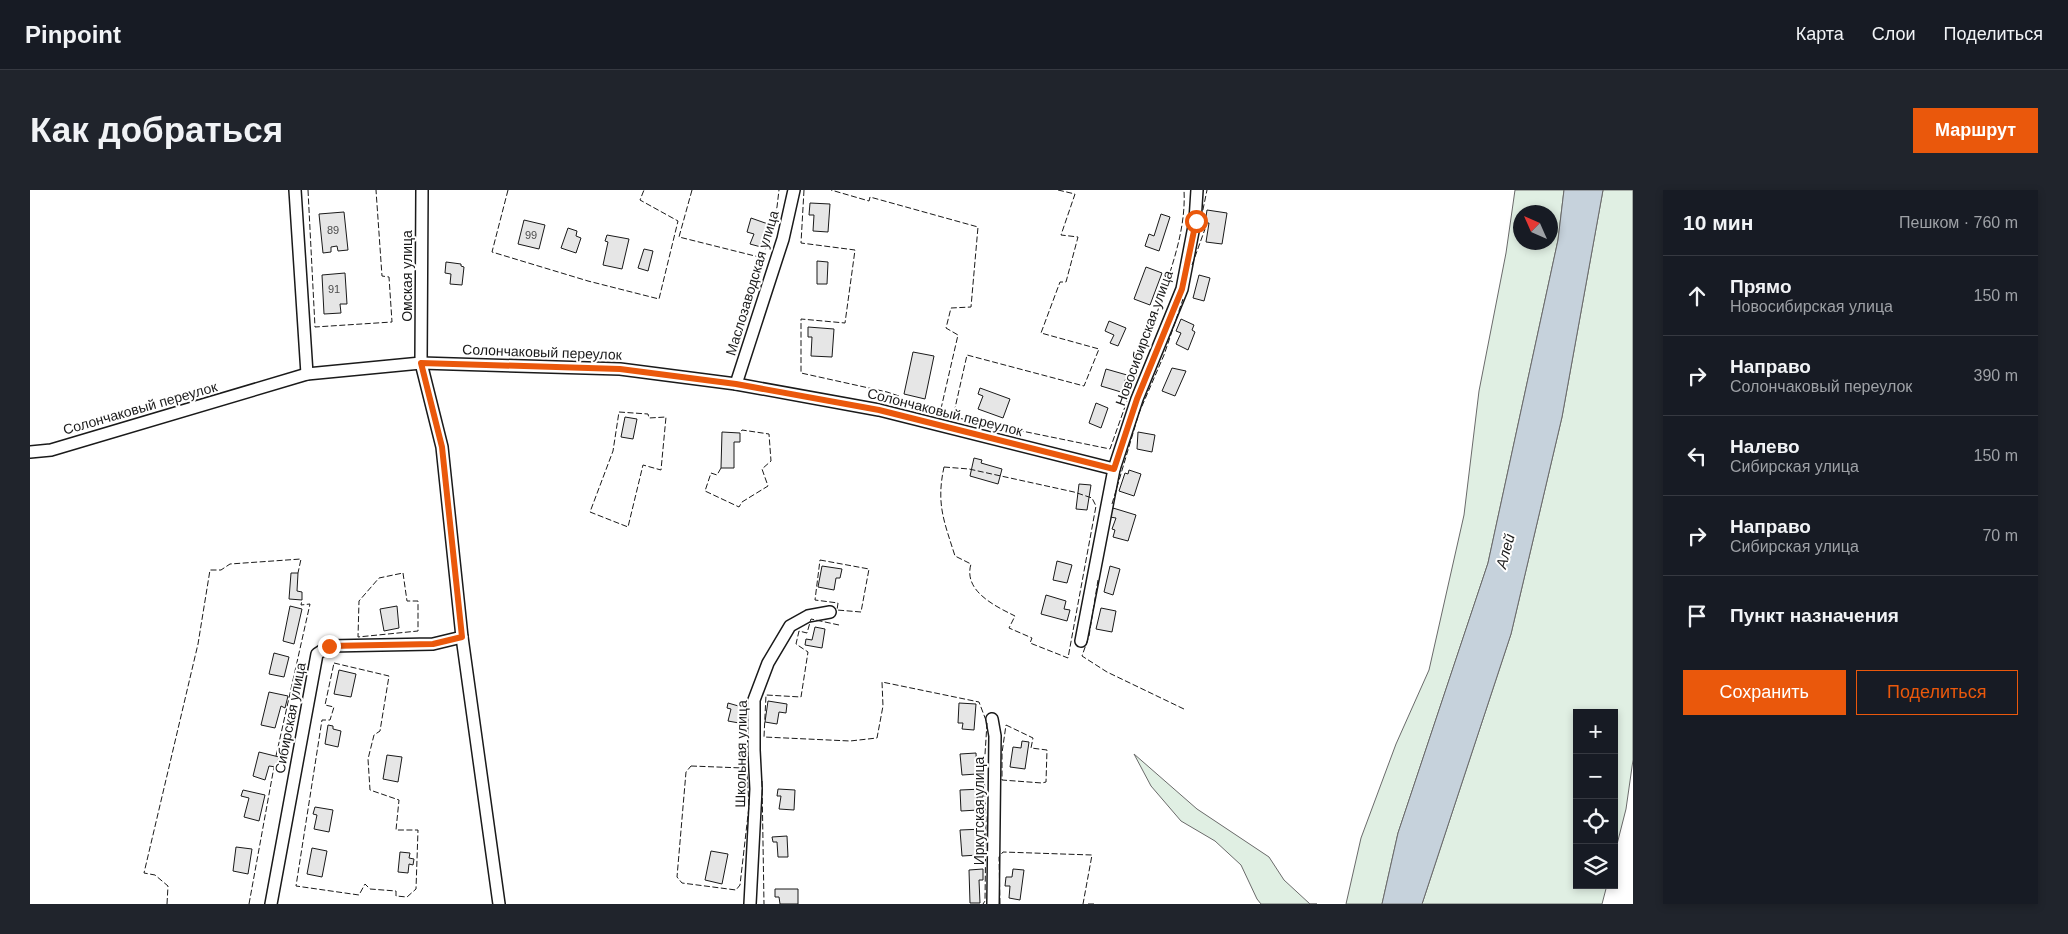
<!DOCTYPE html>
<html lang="ru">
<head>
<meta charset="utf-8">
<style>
	:root { --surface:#171b24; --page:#20242c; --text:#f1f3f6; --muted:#9ea1a6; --line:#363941; --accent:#ea580c }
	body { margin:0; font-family:Arial,sans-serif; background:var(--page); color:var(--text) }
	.controls { position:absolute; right:15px; bottom:15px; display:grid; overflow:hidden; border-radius:0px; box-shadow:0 2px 8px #0003 }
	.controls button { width:45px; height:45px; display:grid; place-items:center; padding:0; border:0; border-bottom:1px solid var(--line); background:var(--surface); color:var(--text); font:25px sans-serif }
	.compass { position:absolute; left:1483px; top:15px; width:45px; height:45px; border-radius:50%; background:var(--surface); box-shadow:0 2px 8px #0003; rotate:315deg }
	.stop { position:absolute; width:15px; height:15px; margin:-11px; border:4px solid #ea580c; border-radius:50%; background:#fff }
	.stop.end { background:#ea580c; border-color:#fff; box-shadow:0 1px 5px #0008 }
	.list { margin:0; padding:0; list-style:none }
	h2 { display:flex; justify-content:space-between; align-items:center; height:65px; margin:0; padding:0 20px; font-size:21px }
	h2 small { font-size:16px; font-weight:400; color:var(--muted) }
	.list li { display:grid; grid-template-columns:32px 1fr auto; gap:15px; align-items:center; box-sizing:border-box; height:80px; padding:0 20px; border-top:1px solid var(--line) }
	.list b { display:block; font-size:19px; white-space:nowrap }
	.list p { margin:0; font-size:16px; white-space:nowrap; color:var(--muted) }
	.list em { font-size:16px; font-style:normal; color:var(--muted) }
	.actions { display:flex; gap:10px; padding:15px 20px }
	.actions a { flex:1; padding:11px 0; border:1px solid var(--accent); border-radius:0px; text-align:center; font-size:18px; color:var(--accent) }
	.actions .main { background:var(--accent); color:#fff }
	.icon { flex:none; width:28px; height:28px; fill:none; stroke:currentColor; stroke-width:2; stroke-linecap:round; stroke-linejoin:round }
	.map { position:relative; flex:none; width:1603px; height:714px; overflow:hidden; border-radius:0px }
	header { display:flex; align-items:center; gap:30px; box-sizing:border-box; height:70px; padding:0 25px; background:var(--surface); border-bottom:1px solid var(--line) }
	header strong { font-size:24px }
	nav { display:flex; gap:28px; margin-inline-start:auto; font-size:18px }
	.intro { display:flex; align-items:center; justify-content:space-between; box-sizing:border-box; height:120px; padding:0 30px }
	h1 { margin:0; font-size:35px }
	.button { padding:12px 22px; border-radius:0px; background:var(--accent); color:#fff; font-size:18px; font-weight:700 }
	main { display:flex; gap:30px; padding:0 30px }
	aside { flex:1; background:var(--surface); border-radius:0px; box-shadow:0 2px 8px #0003 }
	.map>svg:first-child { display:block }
	.green { fill:#e0efe3; stroke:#6a6a6a; fill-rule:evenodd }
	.water { fill:#c6d2dc; stroke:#6a6a6a }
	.building { fill:#e6e6e6; stroke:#1a1a1a }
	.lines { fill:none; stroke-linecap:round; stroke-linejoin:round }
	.minor-casing { stroke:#1a1a1a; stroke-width:14 }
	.minor { stroke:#fff; stroke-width:11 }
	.fence { stroke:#1a1a1a; stroke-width:1; stroke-dasharray:6 2.5; stroke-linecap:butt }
	.route { stroke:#ea580c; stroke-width:6 }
	.labels { text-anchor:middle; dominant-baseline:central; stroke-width:4; stroke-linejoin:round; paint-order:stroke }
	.number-label { font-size:11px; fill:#4d4d4d }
	.street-label { font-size:14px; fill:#1a1a1a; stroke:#fff }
	.water-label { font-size:15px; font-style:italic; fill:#1a1a1a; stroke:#fff }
</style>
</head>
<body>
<header>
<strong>Pinpoint</strong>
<nav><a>Карта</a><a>Слои</a><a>Поделиться</a></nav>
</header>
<div class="intro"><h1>Как добраться</h1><a class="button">Маршрут</a></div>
<main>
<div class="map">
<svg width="1603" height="714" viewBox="0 0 1603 714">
	<rect width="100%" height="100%" fill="#fff"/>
	<!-- green -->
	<g class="green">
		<path d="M1485,0h49l-6,50 -70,323 -90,270 -16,71h-36l15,-66 35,-94 33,-74 35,-155 15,-124 27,-138zM1490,22h30v30h-30z"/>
		<polygon points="1573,0 1603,0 1603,570 1596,619 1584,666 1584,523 1547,523 1547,695 1577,695 1572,714 1392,714 1481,444 1532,227"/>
		<polygon points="1104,564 1167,619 1239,667 1254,690 1280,714 1287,714 1231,714 1227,709 1211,675 1185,651 1151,631 1121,596"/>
	</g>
	<!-- water -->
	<polygon class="water" points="1534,0 1573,0 1532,227 1481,444 1392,714 1352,714 1368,643 1458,373 1528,50"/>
	<!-- building -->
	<g class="building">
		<polygon points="780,13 800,14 798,42 783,41 784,25 779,25"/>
		<polygon points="1177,20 1197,23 1192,54 1176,52 1179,33 1175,33"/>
		<polygon points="314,22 318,60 308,61 307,56 301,57 301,62 293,63 289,24"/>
		<polygon points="1131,24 1140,27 1129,61 1115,56 1119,44 1124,46"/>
		<polygon points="721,28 738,34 731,57 720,54 724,44 717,42"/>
		<polygon points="494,30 515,35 509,59 488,54"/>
		<polygon points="538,38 547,41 546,46 551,48 546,63 531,58"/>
		<polygon points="577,45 599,49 592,79 573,75 578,52 575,51"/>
		<polygon points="614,59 623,61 618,81 608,78"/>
		<polygon points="787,71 798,72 797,94 787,94"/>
		<polygon points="416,72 431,74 431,76 434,77 432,95 420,94 421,84 415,83"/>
		<polygon points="1116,77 1132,83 1120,115 1104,109"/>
		<polygon points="315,83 317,114 310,114 311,123 294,124 292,85"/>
		<polygon points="1169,85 1180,88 1174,111 1163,108"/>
		<polygon points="1151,129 1164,135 1162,140 1165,142 1158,160 1146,154 1151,143 1146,141"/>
		<polygon points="1079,131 1096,138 1088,156 1080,153 1084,145 1075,141"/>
		<polygon points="778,137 804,139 802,167 781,166 782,147 778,147"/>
		<polygon points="883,162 904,166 895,209 874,204"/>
		<polygon points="1142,178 1156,181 1145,206 1132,201"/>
		<polygon points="1076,179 1097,185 1091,202 1071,196"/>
		<polygon points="950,198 980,209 973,228 948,219 953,206 948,204"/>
		<polygon points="1066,213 1078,218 1071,238 1059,233"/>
		<polygon points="595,227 607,229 603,249 591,247"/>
		<polygon points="692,242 710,243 710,252 704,252 704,278 691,278"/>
		<polygon points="1108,242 1125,245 1122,262 1107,259"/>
		<polygon points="944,268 952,270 951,273 972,279 968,294 940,286"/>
		<polygon points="1099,280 1111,284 1104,306 1089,301 1095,283 1098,284"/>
		<polygon points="1049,294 1061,295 1057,320 1046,319"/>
		<polygon points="1083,318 1106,325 1098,351 1083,347 1085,340 1082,339 1086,328 1080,327"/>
		<polygon points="1027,371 1042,375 1037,393 1023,390"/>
		<polygon points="792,376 812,379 810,388 806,388 804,400 788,397"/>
		<polygon points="1080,376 1090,379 1083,405 1074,402"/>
		<polygon points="261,383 268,383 267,401 272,402 272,410 259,409"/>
		<polygon points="1016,405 1036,411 1034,419 1040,420 1037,431 1011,424"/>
		<polygon points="260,416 272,419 264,454 253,451"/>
		<polygon points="367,416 369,438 354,441 350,419"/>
		<polygon points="1071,418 1086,421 1082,442 1066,439"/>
		<polygon points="785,437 795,439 792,458 775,455 776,449 782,450"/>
		<polygon points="244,463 259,467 254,487 239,484"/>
		<polygon points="309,480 326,484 321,507 304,504"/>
		<polygon points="239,502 258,506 255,518 251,516 245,538 231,535"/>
		<polygon points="738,511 757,514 756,523 749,522 747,534 735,532"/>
		<polygon points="698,513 712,517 709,533 698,531 701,519 697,518"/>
		<polygon points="929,513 946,514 944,540 932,539 933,533 928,533"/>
		<polygon points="298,535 303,536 303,539 311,541 308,557 295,554"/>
		<polygon points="992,551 999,552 995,579 980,577 983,557 991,558"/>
		<polygon points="229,562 249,567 246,577 239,576 235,590 223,586"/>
		<polygon points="946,563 947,584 932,585 930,564"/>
		<polygon points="357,565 372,567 368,592 353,589"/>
		<polygon points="748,599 765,600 764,620 749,619 751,606 747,606"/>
		<polygon points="953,599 953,607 947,607 948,620 931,621 930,600"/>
		<polygon points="213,600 235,605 229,631 214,627 219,608 211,606"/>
		<polygon points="285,617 303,620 299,642 284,639 287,625 283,624"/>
		<polygon points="954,639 955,652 947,652 948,665 932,666 930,640"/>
		<polygon points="757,646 758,667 748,667 747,652 743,652 742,647"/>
		<polygon points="206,657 222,659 218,684 203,681"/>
		<polygon points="282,658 297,661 292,687 277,684"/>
		<polygon points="681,661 698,664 692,694 675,690"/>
		<polygon points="370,662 380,663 379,668 384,669 383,675 379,674 378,683 368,682"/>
		<polygon points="953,679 953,690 949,690 950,713 940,713 939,680"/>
		<polygon points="983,679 994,680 990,710 979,708 980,696 975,696 976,687 982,687"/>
		<polygon points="745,699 768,699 768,714 750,714 749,707 745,707"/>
	</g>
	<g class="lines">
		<!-- minor casing -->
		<g class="minor-casing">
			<g id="minor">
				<polyline points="265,0 277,184"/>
				<polyline points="392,0 391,173 412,257 432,447 469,714"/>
				<polyline points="706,194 753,49 764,0"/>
				<polyline points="0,262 21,260 277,184 391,173 590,179 706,194 849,220 1084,279"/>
				<polyline points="1051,451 1084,279 1107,209 1152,99 1165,31 1167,0"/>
				<polyline points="962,529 965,546 963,714"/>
				<polyline points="241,714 287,464 299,456 403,454 432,447"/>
				<polyline points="720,714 726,599 724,560 724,510 738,473 760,436 778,426 800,422"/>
			</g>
		</g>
		<!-- minor -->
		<use href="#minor" class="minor"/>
		<!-- fence -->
		<g class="fence">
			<polyline points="278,0 285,137 362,132 359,87 352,86 346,0"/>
			<polyline points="478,0 462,62 558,91 629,109 648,31 610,10 614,0"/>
			<polyline points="662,0 649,47 733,68 747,17 749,0"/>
			<polyline points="774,0 771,53 825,60 815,133 771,129 771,183 857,202 869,206 868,212 910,223 928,145 916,138 921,118 941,117 948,37 840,7 839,11 801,0"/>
			<path d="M1028,0l17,4 -14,41 17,2 -12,45h-6l-19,51 58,16 -15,37 -117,-31 -14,62 157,32c18,-51 37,-103 53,-155 11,-34 23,-68 21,-104"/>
			<polyline points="1162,75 1175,39 1170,34 1177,0"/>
			<polygon points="589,222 618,224 619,228 636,227 631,280 613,275 598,337 560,322 583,261"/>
			<path d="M914,277l25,2 105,23 18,6 4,8 -28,152 -38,-15 2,-5 -23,-10 6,-12c-20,-10 -52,-25 -44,-52l-16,-8c-11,-35 -19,-52 -11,-89z"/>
			<polyline points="691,278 687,285 681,283 675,301 709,317 712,312 738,296 732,279 741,271 739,244 712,240 710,243"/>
			<polyline points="1082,314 1109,223 1134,165 1153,109"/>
			<polygon points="790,370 839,379 831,422 807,420 808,413 785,410"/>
			<polygon points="373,383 377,411 388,411 388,441 328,447 329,411 349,388"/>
			<polyline points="1068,390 1059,446 1052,466 1077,482 1156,520"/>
			<polyline points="809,435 781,429 777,443 769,441 766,454 778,462 771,507 736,505 734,547 820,551 847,548 853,516 852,492 949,512 957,533 954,580 956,631 955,711 953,714"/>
			<polygon points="304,473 359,486 350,541 344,545 338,569 340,600 369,610 366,640 388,640 386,699 377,707 366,706 366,701 340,699 335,694 329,705 266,696 292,530 300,530 304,517 295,515"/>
			<polygon points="976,535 1003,548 1001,558 1017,560 1016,592 1012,593 972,590 972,563"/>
			<polyline points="246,566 280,414 271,415 272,410"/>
			<polygon points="661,576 713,578 717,582 719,616 710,695 706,700 652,693 647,687 656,582"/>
			<polyline points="732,591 734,714"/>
			<polyline points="137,714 138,696 125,685 114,683 168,454 180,380 191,380 200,374 271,369 268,383"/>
			<polyline points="219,714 244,577"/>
			<polyline points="970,714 969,667 973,662 1062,665 1053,714"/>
			<polyline points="1058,714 1065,714"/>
		</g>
	</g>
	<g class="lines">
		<!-- route -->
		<polyline class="route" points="299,456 403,454 432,447 412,257 391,173 590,179 706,194 849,220 1084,279 1107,209 1152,99 1166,31"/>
	</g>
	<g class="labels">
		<!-- number labels -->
		<g class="number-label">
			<text x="303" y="40">89</text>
			<text x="501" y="45">99</text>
			<text x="304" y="99">91</text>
		</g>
		<!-- street labels -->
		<g class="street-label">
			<text transform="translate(377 86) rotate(-90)">Омская улица</text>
			<text transform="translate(722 93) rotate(-73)">Маслозаводская улица</text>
			<text transform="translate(1114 148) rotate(-70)">Новосибирская улица</text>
			<text transform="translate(512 162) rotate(2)">Солончаковый переулок</text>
			<text transform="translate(110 218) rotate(-16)">Солончаковый переулок</text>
			<text transform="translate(915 222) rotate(14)">Солончаковый переулок</text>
			<text transform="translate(260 528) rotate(-79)">Сибирская улица</text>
			<text transform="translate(711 564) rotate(-89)">Школьная улица</text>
			<text transform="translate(949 621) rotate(-90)">Иркутская улица</text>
		</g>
		<!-- water labels -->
		<g class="water-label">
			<text transform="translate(1475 361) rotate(-75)">Алей</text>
		</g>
	</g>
</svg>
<div class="controls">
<button>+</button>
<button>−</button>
<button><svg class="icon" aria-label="locate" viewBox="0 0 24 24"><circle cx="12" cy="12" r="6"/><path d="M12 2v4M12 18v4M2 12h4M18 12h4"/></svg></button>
<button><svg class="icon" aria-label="layers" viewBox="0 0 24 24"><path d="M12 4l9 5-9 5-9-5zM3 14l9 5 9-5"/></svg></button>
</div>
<svg class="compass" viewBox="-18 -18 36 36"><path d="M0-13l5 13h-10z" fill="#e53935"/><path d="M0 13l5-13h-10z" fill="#9ea1a6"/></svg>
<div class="stop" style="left:1166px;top:31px"></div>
<div class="stop end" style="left:299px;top:456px"></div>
</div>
<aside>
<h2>10 мин<small>Пешком · 760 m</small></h2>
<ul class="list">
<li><svg class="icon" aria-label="ahead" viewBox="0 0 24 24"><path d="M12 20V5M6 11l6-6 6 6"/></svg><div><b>Прямо</b><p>Новосибирская улица</p></div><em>150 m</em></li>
<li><svg class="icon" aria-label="right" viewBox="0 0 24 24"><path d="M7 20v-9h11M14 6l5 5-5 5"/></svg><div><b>Направо</b><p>Солончаковый переулок</p></div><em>390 m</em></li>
<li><svg class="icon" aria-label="left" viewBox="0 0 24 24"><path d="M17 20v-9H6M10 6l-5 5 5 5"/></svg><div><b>Налево</b><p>Сибирская улица</p></div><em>150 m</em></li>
<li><svg class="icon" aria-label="right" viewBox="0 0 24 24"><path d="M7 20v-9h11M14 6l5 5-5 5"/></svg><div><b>Направо</b><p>Сибирская улица</p></div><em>70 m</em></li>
<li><svg class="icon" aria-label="arrive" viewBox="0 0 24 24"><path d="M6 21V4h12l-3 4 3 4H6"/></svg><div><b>Пункт назначения</b></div></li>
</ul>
<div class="actions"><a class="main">Сохранить</a><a>Поделиться</a></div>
</aside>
</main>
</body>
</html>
